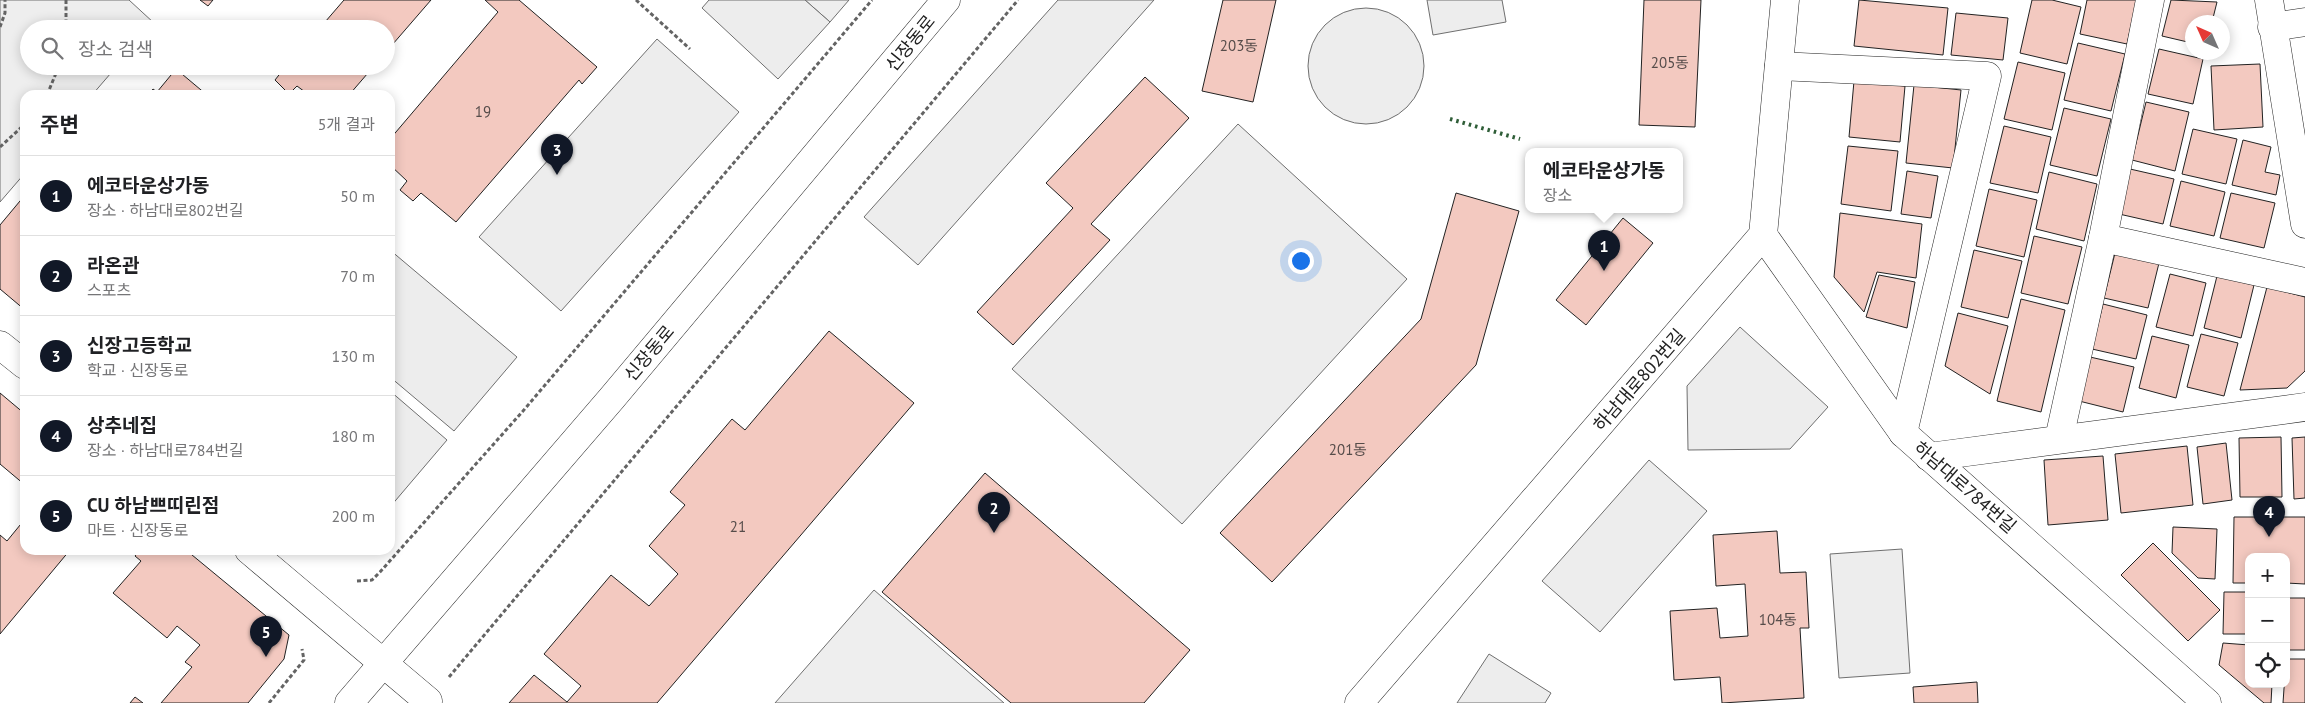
<!DOCTYPE html>
<html lang="ko">
<head>
<meta charset="utf-8">
<style>
	:root { --surface:#fff; --page:#f6f6f6; --text:#202124; --muted:#757577; --line:#e0e0e0; --accent:#111827 }
	body { margin:0; font-family:"PT Sans","Noto Sans KR",sans-serif; background:var(--page); color:var(--text) }
	.controls { position:absolute; right:15px; bottom:15px; display:grid; overflow:hidden; border-radius:10px; box-shadow:0 2px 12px #0003 }
	.controls button { width:45px; height:45px; display:grid; place-items:center; padding:0; border:0; border-bottom:1px solid var(--line); background:var(--surface); color:var(--text); font:25px sans-serif }
	.compass { position:absolute; left:2185px; top:15px; width:45px; height:45px; border-radius:50%; background:var(--surface); box-shadow:0 2px 12px #0003; rotate:315deg }
	.you { position:absolute; left:1300px; top:260px; width:18px; height:18px; margin:-12px; border:4px solid #fff; border-radius:50%; background:#1a73e8; box-shadow:0 0 0 8px #1a73e833 }
	.badge { display:grid; place-items:center; width:32px; height:32px; border-radius:50%; background:var(--accent); color:#fff; font-size:16px; font-weight:700 }
	.pin { position:absolute; translate:-50% -41px; filter:drop-shadow(0 1px 2px #0008) }
	.pin::after { content:''; position:absolute; top:26px; width:18px; height:15px; background:inherit; clip-path:polygon(0 0,100% 0,50% 100%) }
	.popup { position:absolute; left:1525px; top:148px; width:158px; height:65px; box-sizing:border-box; display:grid; place-content:center; border-radius:10px; background:var(--surface); filter:drop-shadow(0 1px 4px #0005); font-size:16px; white-space:nowrap; color:var(--muted) }
	.popup b { font-size:19px; color:var(--text) }
	.popup::after { content:''; position:absolute; left:50%; top:100%; margin-left:-10px; border:10px solid transparent; border-top-color:var(--surface) }
	.list { margin:0; padding:0; list-style:none }
	h2 { display:flex; justify-content:space-between; align-items:center; height:65px; margin:0; padding:0 20px; font-size:21px }
	h2 small { font-size:16px; font-weight:400; color:var(--muted) }
	.list li { display:grid; grid-template-columns:32px 1fr auto; gap:15px; align-items:center; box-sizing:border-box; height:80px; padding:0 20px; border-top:1px solid var(--line) }
	.list b { display:block; font-size:19px; white-space:nowrap }
	.list p { margin:0; font-size:16px; white-space:nowrap; color:var(--muted) }
	.list em { font-size:16px; font-style:normal; color:var(--muted) }
	.icon { flex:none; width:28px; height:28px; fill:none; stroke:currentColor; stroke-width:2; stroke-linecap:round; stroke-linejoin:round }
	.map { position:relative; flex:none; width:2305px; height:703px; overflow:hidden }
	.search { position:absolute; background:var(--surface); box-shadow:0 2px 12px #0003; left:20px; top:20px; width:375px; height:55px; display:flex; align-items:center; gap:12px; box-sizing:border-box; padding:0 18px; border-radius:28px; color:var(--muted); font-size:19px }
	.panel { position:absolute; background:var(--surface); box-shadow:0 2px 12px #0003; left:20px; top:90px; width:375px; height:465px; border-radius:15px }
	.map>svg:first-child { display:block }
	.green { fill:#eee; stroke:#6f6f6f }
	.parking { fill:#ededed; stroke:#6f6f6f }
	.building { fill:#f3c9c0; stroke:#222 }
	.lines { fill:none; stroke-linecap:round; stroke-linejoin:round }
	.minor-casing { stroke:#222; stroke-width:29 }
	.major-casing { stroke:#222; stroke-width:29 }
	.path { stroke:#646464; stroke-width:3; stroke-dasharray:4 2.5; stroke-linecap:butt }
	.minor { stroke:#fff; stroke-width:28 }
	.major { stroke:#fff; stroke-width:28 }
	.hedge { stroke:#2f5e38; stroke-width:4; stroke-dasharray:2.5 4; stroke-linecap:butt }
	.labels { text-anchor:middle; dominant-baseline:central; stroke-width:4; stroke-linejoin:round; paint-order:stroke }
	.number-label { font-size:15px; fill:#564c4a }
	.street-label { font-size:18px; fill:#222; stroke:#fff }
</style>
</head>
<body>
<div class="map">
<svg width="2305" height="703" viewBox="0 0 2305 703">
	<rect width="100%" height="100%" fill="#fff"/>
	<!-- green -->
	<g class="green">
		<polygon points="0,0 129,0 154,23 149,29 29,29 29,66 117,66 92,95 25,95 25,173 0,202"/>
		<polygon points="805,0 849,0 830,22"/>
		<polygon points="874,590 1004,703 775,703"/>
	</g>
	<!-- parking -->
	<g class="parking">
		<polygon points="709,0 805,0 830,22 778,79 702,8"/>
		<polygon points="1058,0 1154,0 918,265 864,217"/>
		<polygon points="1427,0 1502,0 1506,22 1433,35"/>
		<circle cx="1366" cy="66" r="58"/>
		<polygon points="657,39 739,112 561,311 479,237"/>
		<polygon points="1238,124 1407,279 1182,524 1012,369"/>
		<polygon points="390,250 517,357 454,431 390,377"/>
		<polygon points="1740,327 1828,407 1790,449 1688,450 1687,386"/>
		<polygon points="390,391 447,440 390,507"/>
		<polygon points="1649,460 1707,511 1600,632 1542,581"/>
		<polygon points="1902,549 1910,673 1839,678 1830,554"/>
		<polygon points="1489,654 1551,693 1545,703 1457,703"/>
	</g>
	<!-- building -->
	<g class="building">
		<polygon points="200,0 213,0 208,6"/>
		<polygon points="344,0 431,0 386,52 386,29 319,29"/>
		<polygon points="485,0 519,0 597,67 582,84 579,80 456,222 421,193 413,201 400,190 407,181 390,165 390,139 498,12"/>
		<polygon points="1223,0 1276,0 1253,102 1202,91"/>
		<polygon points="1644,0 1701,0 1695,127 1639,125"/>
		<polygon points="1859,0 1948,8 1943,55 1854,46"/>
		<polygon points="2032,0 2052,0 2081,7 2067,64 2020,53"/>
		<polygon points="2087,0 2137,0 2127,44 2080,34"/>
		<polygon points="2171,0 2217,2 2212,22 2192,22 2192,43 2162,36"/>
		<polygon points="1956,13 2008,18 2003,60 1951,55"/>
		<polygon points="2078,43 2125,54 2111,111 2064,100"/>
		<polygon points="2159,49 2203,59 2193,104 2148,94"/>
		<polygon points="2018,62 2065,73 2052,130 2004,119"/>
		<polygon points="2260,64 2263,127 2214,130 2211,66"/>
		<polygon points="286,66 374,66 349,95 309,95 297,86 289,94 275,80"/>
		<polygon points="176,69 207,95 148,95 153,89 157,92"/>
		<polygon points="1145,77 1189,118 1091,224 1110,240 1013,345 977,312 1073,208 1046,183"/>
		<polygon points="1854,81 1905,86 1900,142 1849,137"/>
		<polygon points="1914,85 1961,90 1953,168 1906,163"/>
		<polygon points="2146,102 2189,112 2175,171 2132,160"/>
		<polygon points="2064,108 2111,119 2097,176 2050,165"/>
		<polygon points="2004,126 2051,137 2038,193 1990,183"/>
		<polygon points="2193,129 2237,139 2226,184 2182,174"/>
		<polygon points="2243,140 2271,147 2265,172 2280,175 2276,195 2232,185"/>
		<polygon points="1848,146 1898,151 1891,211 1841,204"/>
		<polygon points="2130,169 2174,179 2163,224 2119,214"/>
		<polygon points="1907,171 1938,176 1931,218 1901,214"/>
		<polygon points="2049,172 2097,184 2084,241 2036,229"/>
		<polygon points="2181,181 2225,192 2214,236 2170,226"/>
		<polygon points="1989,189 2037,200 2024,257 1976,246"/>
		<polygon points="1456,193 1519,211 1476,365 1272,582 1220,533 1421,319"/>
		<polygon points="2231,193 2275,203 2264,248 2220,238"/>
		<polygon points="25,195 25,310 0,289 0,225"/>
		<polygon points="1840,213 1922,224 1916,278 1877,272 1864,312 1834,277"/>
		<polygon points="1623,218 1653,243 1586,325 1556,300"/>
		<polygon points="2034,236 2082,247 2068,304 2021,293"/>
		<polygon points="1974,250 2022,261 2008,318 1961,307"/>
		<polygon points="2115,253 2159,263 2148,308 2104,298"/>
		<polygon points="2170,274 2206,283 2193,336 2156,327"/>
		<polygon points="1879,275 1915,282 1907,328 1866,317"/>
		<polygon points="2217,276 2254,285 2241,338 2204,328"/>
		<polygon points="2267,287 2305,297 2305,371 2287,388 2240,390"/>
		<polygon points="2021,299 2065,310 2041,412 1997,401"/>
		<polygon points="2103,304 2147,315 2136,359 2092,349"/>
		<polygon points="1958,313 2008,326 1990,394 1945,366"/>
		<polygon points="829,331 914,403 657,703 509,703 534,675 567,702 581,686 544,654 611,575 649,606 678,574 649,546 685,505 670,492 732,419 745,430"/>
		<polygon points="2201,334 2238,343 2224,396 2187,387"/>
		<polygon points="2152,336 2189,345 2176,398 2139,388"/>
		<polygon points="2090,357 2134,367 2123,412 2079,401"/>
		<polygon points="0,393 25,414 25,485 0,464"/>
		<polygon points="2281,437 2282,497 2240,497 2239,438"/>
		<polygon points="2305,437 2305,498 2294,499 2292,438"/>
		<polygon points="2226,443 2232,500 2203,504 2197,447"/>
		<polygon points="2187,446 2193,505 2121,513 2115,454"/>
		<polygon points="2103,456 2108,520 2048,525 2044,460"/>
		<polygon points="985,473 1190,650 1144,703 1011,703 882,592"/>
		<polygon points="2234,517 2305,517 2305,584 2286,583 2286,557 2249,557 2249,583 2233,583"/>
		<polygon points="25,519 25,550 70,550 0,634 0,535 7,541"/>
		<polygon points="2173,527 2217,529 2215,579 2198,578 2172,553"/>
		<polygon points="1777,531 1780,573 1806,572 1809,628 1800,628 1804,698 1722,703 1720,677 1674,680 1670,611 1717,608 1720,638 1748,636 1745,584 1716,586 1713,535"/>
		<polygon points="2153,543 2220,610 2188,641 2121,575"/>
		<polygon points="140,550 186,550 289,635 284,659 248,703 161,703 192,667 185,662 200,645 177,626 167,638 113,593 141,561 135,556"/>
		<polygon points="2224,592 2249,592 2249,634 2223,634"/>
		<rect x="2286" y="598" width="19" height="52"/>
		<polygon points="2223,643 2249,645 2249,684 2272,684 2271,703 2264,703 2219,665"/>
		<polygon points="2286,659 2305,659 2305,703 2283,703"/>
		<polygon points="1977,682 1978,703 1914,703 1913,687"/>
		<polygon points="135,697 143,703 130,703"/>
	</g>
	<g class="lines">
		<!-- minor casing -->
		<g class="minor-casing">
			<g id="minor">
				<polyline points="2269,0 2305,224"/>
				<polyline points="2272,27 2305,22"/>
				<polyline points="1779,66 1987,76 1903,433"/>
				<polyline points="1763,235 1903,433 2207,703"/>
				<polyline points="2103,238 2305,282"/>
				<polyline points="0,345 25,365"/>
				<polyline points="2059,439 2103,238 2150,0"/>
				<polyline points="1929,457 2305,407"/>
				<polyline points="249,550 428,701"/>
				<polyline points="1359,703 1763,235 1785,0"/>
			</g>
		</g>
		<!-- major casing -->
		<g class="major-casing">
			<polyline id="major" points="349,703 612,398 946,0"/>
		</g>
		<!-- path -->
		<g class="path">
			<polyline points="66,0 66,29"/>
			<polyline points="636,0 690,49"/>
			<polyline points="0,27 5,13 5,0"/>
			<polyline points="47,95 59,66"/>
			<polyline points="0,147 25,124"/>
			<polyline points="357,581 372,580 380,572 523,411 872,0"/>
			<polyline points="449,677 1018,0"/>
			<polyline points="269,703 304,660 302,649"/>
		</g>
		<!-- minor -->
		<use href="#minor" class="minor"/>
		<!-- major -->
		<use href="#major" class="major"/>
		<!-- hedge -->
		<polyline class="hedge" points="1450,119 1520,139"/>
	</g>
	<g class="labels">
		<!-- number labels -->
		<g class="number-label">
			<text x="1239" y="45">203동</text>
			<text x="1670" y="62">205동</text>
			<text x="483" y="111">19</text>
			<text x="1348" y="449">201동</text>
			<text x="738" y="526">21</text>
			<text x="1778" y="619">104동</text>
		</g>
		<!-- street labels -->
		<g class="street-label">
			<text transform="translate(910 43) rotate(-51)">신장동로</text>
			<text transform="translate(649 353) rotate(-50)">신장동로</text>
			<text transform="translate(1639 380) rotate(-49)">하남대로802번길</text>
			<text transform="translate(1965 487) rotate(41)">하남대로784번길</text>
		</g>
	</g>
</svg>
<div class="controls">
<button>+</button>
<button>−</button>
<button><svg class="icon" aria-label="locate" viewBox="0 0 24 24"><circle cx="12" cy="12" r="6"/><path d="M12 2v4M12 18v4M2 12h4M18 12h4"/></svg></button>
</div>
<svg class="compass" viewBox="-18 -18 36 36"><path d="M0-13l5 13h-10z" fill="#e53935"/><path d="M0 13l5-13h-10z" fill="#757577"/></svg>
<div class="you"></div>
<div class="pin badge" style="left:1604px;top:271px">1</div>
<div class="popup"><b>에코타운상가동</b>장소</div>
<div class="pin badge" style="left:994px;top:533px">2</div>
<div class="pin badge" style="left:557px;top:175px">3</div>
<div class="pin badge" style="left:2269px;top:537px">4</div>
<div class="pin badge" style="left:266px;top:657px">5</div>
<div class="search"><svg class="icon" aria-label="search" viewBox="0 0 24 24"><circle cx="10" cy="10" r="6"/><path d="M15 15l6 6"/></svg>장소 검색</div>
<section class="panel">
<h2>주변<small>5개 결과</small></h2>
<ul class="list">
<li><span class="badge">1</span><div><b>에코타운상가동</b><p>장소 · 하남대로802번길</p></div><em>50 m</em></li>
<li><span class="badge">2</span><div><b>라온관</b><p>스포츠</p></div><em>70 m</em></li>
<li><span class="badge">3</span><div><b>신장고등학교</b><p>학교 · 신장동로</p></div><em>130 m</em></li>
<li><span class="badge">4</span><div><b>상추네집</b><p>장소 · 하남대로784번길</p></div><em>180 m</em></li>
<li><span class="badge">5</span><div><b>CU 하남쁘띠린점</b><p>마트 · 신장동로</p></div><em>200 m</em></li>
</ul>
</section>
</div>
</body>
</html>
